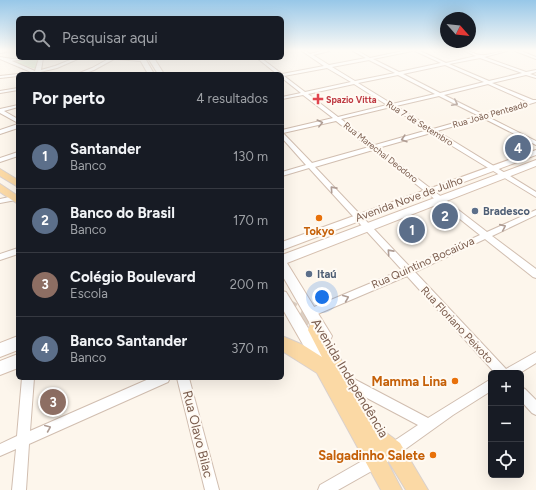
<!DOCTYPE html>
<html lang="pt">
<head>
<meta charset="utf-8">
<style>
	:root { --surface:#171b24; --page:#242831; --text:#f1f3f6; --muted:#9ea1a6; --line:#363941; --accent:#e76f51 }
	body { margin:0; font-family:Figtree,sans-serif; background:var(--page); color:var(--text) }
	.controls { position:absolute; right:12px; bottom:12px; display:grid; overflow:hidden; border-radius:6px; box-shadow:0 4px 16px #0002 }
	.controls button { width:36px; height:36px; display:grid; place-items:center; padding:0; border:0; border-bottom:1px solid var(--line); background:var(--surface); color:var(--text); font:20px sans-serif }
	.compass { position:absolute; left:440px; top:12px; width:36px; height:36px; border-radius:50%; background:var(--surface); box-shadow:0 4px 16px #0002; rotate:117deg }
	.you { position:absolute; left:322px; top:297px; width:14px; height:14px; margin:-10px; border:3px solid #fff; border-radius:50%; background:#1a73e8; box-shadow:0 0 0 6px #1a73e833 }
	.badge { display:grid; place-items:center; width:26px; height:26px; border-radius:50%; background:var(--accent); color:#fff; font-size:13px; font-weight:700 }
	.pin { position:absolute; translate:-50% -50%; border:2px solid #fff; box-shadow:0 1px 4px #0006 }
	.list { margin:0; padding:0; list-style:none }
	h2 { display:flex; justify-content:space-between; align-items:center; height:52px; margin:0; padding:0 16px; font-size:17px }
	h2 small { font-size:13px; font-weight:400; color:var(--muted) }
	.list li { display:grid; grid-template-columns:26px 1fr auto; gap:12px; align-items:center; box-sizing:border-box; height:64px; padding:0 16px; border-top:1px solid var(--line) }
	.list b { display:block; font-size:15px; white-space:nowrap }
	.list p { margin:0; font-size:13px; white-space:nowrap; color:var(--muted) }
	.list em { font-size:13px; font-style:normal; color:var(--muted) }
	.icon { flex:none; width:22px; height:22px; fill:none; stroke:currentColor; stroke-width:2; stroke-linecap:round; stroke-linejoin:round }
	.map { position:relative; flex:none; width:536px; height:490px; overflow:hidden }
	.search { position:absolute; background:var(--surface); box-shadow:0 4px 16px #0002; left:16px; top:16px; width:268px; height:44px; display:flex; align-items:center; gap:10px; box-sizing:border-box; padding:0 14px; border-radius:6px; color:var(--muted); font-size:15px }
	.panel { position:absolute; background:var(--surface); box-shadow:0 4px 16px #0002; left:16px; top:72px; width:268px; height:308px; border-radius:6px }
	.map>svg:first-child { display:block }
	.green { fill:#d8ecc9 }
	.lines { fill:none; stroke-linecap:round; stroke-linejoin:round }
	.primary-tunnel { stroke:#dcd0c4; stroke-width:14; stroke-dasharray:14 7; stroke-linecap:butt }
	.minor-casing { stroke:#d1beb0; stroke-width:2 }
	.secondary-casing { stroke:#d6c0b0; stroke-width:2 }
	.primary-casing { stroke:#dad1cd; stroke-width:2 }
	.minor { fill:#fff; fill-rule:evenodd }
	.secondary { fill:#fff; fill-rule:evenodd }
	.primary { fill:#fbd9a5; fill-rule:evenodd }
	.oneway { stroke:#af9d94 }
	.health-dot { fill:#e0444e; stroke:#fffaf3; stroke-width:1.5 }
	.service-dot { fill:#5c6f8a; stroke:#fffaf3; stroke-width:1.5 }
	.food-dot { fill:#e8710a; stroke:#fffaf3; stroke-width:1.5 }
	.labels { text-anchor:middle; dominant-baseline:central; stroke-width:4; stroke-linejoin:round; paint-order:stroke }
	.far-health-label { font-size:9px; font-weight:bold; fill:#be3a42; stroke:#fffaf3; text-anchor:start }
	.far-street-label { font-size:9px; fill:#7a5c4d; stroke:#fffaf3 }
	.street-label { font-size:11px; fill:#7a5c4d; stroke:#fffaf3 }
	.service-label { font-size:11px; font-weight:bold; fill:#4e5e75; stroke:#fffaf3; text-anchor:start }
	.food-label { font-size:11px; font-weight:bold; fill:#c56008; stroke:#fffaf3 }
	.near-street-label { font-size:13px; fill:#7a5c4d; stroke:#fffaf3 }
	.near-food-label { font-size:13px; font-weight:bold; fill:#c56008; stroke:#fffaf3; text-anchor:end }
</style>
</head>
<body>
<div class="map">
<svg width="536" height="490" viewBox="0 0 536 490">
	<rect width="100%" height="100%" fill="#fdf6ec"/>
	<!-- green -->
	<polygon class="green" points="34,58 39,58 36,69 14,62"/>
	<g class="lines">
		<!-- primary-tunnel -->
		<polyline class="primary-tunnel" points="282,303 303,315 315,330"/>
		<!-- minor casing -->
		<g class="minor-casing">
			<g id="minor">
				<polygon points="0,51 5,51 6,52 0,53"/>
				<path d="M302,51h4l4,3 11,-3h8l-16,4 16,10 37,-7 -13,-7h5l12,7 33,-7h9l-39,8 26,13 42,-9 -26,-12h5l26,12 30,-7 -11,-5c6,0 10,4 16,4 7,1 18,-4 26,-4l-23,6 42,15 10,-2v2l-6,2 6,2v2l-10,-3 -34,8 41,17h3v2l-48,15 48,24v4l-53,-27 -46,13 99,61v5l-105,-64 -53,15 109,84 49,-22v5l-44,21 44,33v9l-3,-1 -48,-38 -70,33 91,97 30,-17v11l-16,10h-25l-88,-97 -94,40 -3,1 -3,-1 -2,-3 2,-3 95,-40 -93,-102 -27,8v-4l24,-7 -24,-27v-8l51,-12 -30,-23 -21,4v-2l19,-4 -19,-15v-4h-5l-20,-16h4l21,16 42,-8zM480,58l42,15 -33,8 -40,-17zM369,60l26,13 -40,8 -23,-14zM445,65l39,17 -44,11 -37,-19zM327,68l24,14 -46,10 -21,-16zM398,75l37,19 -43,10 -34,-21zM354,84l33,21 -49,12 -30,-23zM488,84l40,18 -44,13 -40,-20zM439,96l40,20 -46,13 -37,-23zM391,107l37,23 -53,15 -34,-26zM336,121l33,26 -57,16 -29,-30zM373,150l107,85 -70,32 -95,-100z"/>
				<polygon points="515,51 521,51 536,57 536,59"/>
				<polygon points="0,57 12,59 31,58 12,61 35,71 39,58 43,58 41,70 55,66 75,58 80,58 57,68 40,72 39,74 25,74 31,72 0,59"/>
				<polygon points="110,58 130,58 145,60 143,61 114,59 94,70 83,74 77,74 92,68"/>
				<polygon points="18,74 18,76 0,78 0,76"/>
				<polygon points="18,88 18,90 0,93 0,91"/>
				<polygon points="18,105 18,107 4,111 18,119 18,123 0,113 0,109"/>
				<polygon points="18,124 18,128 0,134 0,130"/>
				<polygon points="18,152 18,156 0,162 0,158"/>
				<polygon points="14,196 16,196 17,198 16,200 0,203 0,199"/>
				<polygon points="18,248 18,254 0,260 0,254"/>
				<polygon points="22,378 34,378 30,431 151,378 170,378 168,382 29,444 26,490 12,490 16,449 0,456 0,444 17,436"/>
				<polygon points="177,378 189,378 219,490 205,490"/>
				<polygon points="354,379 428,418 491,379 491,391 453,415 386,463 338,490 318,490 320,485 376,453 418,425 350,389 348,385 350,381"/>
				<polygon points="521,387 525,389 536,400 536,415 532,413 521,401"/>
			</g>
		</g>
		<!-- secondary casing -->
		<g class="secondary-casing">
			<g id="secondary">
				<polygon points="139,58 145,58 154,74 148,74"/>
				<polygon points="148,58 154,58 164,74 158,74"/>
				<polygon points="536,150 536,155 282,250 282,242"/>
				<polygon points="536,160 536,166 287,263 332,336 330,341 325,343 320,341 282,275 282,255"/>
				<polygon points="282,291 286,292 327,359 329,364 327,369 322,371 317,369 282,308"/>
				<polygon points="18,336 18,350 0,357 0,343"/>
				<polygon points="18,354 18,368 0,375 0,361"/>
			</g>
		</g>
		<!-- primary casing -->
		<g class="primary-casing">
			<g id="primary">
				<polygon points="0,169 18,180 18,187 0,176"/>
				<polygon points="0,184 18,196 18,204 0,192"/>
				<polygon points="315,323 320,325 385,432 400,443 428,490 406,490 386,457 383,454 402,490 381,490 317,373 282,351 282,336 303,345 322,357 308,330 310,325"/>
			</g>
		</g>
		<!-- minor -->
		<use href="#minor" class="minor"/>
		<!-- secondary -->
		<use href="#secondary" class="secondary"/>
		<!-- primary -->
		<use href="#primary" class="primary"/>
	</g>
	<!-- one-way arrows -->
	<defs><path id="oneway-chevron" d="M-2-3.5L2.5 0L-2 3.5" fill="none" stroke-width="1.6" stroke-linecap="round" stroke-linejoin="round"/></defs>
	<g class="oneway">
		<use href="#oneway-chevron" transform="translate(455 103) rotate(27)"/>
		<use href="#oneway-chevron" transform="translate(320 123) rotate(-14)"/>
		<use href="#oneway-chevron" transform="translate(404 139) rotate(163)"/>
		<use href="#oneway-chevron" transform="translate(333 189) rotate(-132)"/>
		<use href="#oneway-chevron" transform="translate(503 227) rotate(-24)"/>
		<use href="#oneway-chevron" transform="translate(390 252) rotate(-132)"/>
		<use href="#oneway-chevron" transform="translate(346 298) rotate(-23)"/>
		<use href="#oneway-chevron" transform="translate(48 428) rotate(-23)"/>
	</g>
	<!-- sky -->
	<linearGradient id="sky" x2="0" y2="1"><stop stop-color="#97c7e8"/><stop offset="0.42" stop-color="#fefbf6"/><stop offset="1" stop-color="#fefbf6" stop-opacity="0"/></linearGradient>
	<rect width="536" height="120" fill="url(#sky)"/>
	<!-- markers -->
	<path class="health-dot" d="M316 93h4v4h4v4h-4v4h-4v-4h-4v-4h4z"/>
	<g class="service-dot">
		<circle cx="475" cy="211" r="4"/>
		<circle cx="309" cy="274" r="4"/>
	</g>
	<g class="food-dot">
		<circle cx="319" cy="218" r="4"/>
		<circle cx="455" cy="381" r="4"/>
		<circle cx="433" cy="455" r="4"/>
	</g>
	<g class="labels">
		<!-- far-health labels -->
		<g class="far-health-label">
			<text x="326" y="99">Spazio Vitta</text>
		</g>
		<!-- far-street labels -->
		<g class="far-street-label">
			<text transform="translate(490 114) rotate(-16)">Rua João Penteado</text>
			<text transform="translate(420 123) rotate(32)">Rua 7 de Setembro</text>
			<text transform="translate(381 152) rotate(38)">Rua Marechal Deodoro</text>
		</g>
		<!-- street labels -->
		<g class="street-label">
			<text transform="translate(409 199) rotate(-20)">Avenida Nove de Julho</text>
			<text transform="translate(423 263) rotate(-24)">Rua Quintino Bocaiúva</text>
			<text transform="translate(457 325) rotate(47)">Rua Floriano Peixoto</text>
		</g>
		<!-- service labels -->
		<g class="service-label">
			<text x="483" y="211">Bradesco</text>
			<text x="317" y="274">Itaú</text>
		</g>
		<!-- food labels -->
		<g class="food-label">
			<text x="319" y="231">Tokyo</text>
		</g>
		<!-- near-street labels -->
		<g class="near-street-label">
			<text transform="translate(350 378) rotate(59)">Avenida Independência</text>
			<text transform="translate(198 434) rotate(76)">Rua Olavo Bilac</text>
		</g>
		<!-- near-food labels -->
		<g class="near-food-label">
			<text x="447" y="381">Mamma Lina</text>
			<text x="425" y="455">Salgadinho Salete</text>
		</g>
	</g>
</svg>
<div class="controls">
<button>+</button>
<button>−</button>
<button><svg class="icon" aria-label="locate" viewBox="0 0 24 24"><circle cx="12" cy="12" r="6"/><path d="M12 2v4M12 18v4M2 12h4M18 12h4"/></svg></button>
</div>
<svg class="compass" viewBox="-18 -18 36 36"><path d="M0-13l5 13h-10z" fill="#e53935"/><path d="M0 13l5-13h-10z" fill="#9ea1a6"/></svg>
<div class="you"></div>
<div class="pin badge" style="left:412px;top:230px;background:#5c6f8a">1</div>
<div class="pin badge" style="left:445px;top:216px;background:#5c6f8a">2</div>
<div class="pin badge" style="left:53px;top:402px;background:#8d6e63">3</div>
<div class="pin badge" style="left:518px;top:148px;background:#5c6f8a">4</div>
<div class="search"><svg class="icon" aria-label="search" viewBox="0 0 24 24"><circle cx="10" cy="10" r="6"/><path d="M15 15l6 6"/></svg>Pesquisar aqui</div>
<section class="panel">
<h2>Por perto<small>4 resultados</small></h2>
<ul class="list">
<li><span class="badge" style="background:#5c6f8a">1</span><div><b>Santander</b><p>Banco</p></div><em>130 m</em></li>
<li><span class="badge" style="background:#5c6f8a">2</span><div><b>Banco do Brasil</b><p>Banco</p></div><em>170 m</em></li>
<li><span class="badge" style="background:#8d6e63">3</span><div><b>Colégio Boulevard</b><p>Escola</p></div><em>200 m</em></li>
<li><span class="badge" style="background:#5c6f8a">4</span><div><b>Banco Santander</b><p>Banco</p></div><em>370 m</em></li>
</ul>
</section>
</div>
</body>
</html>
